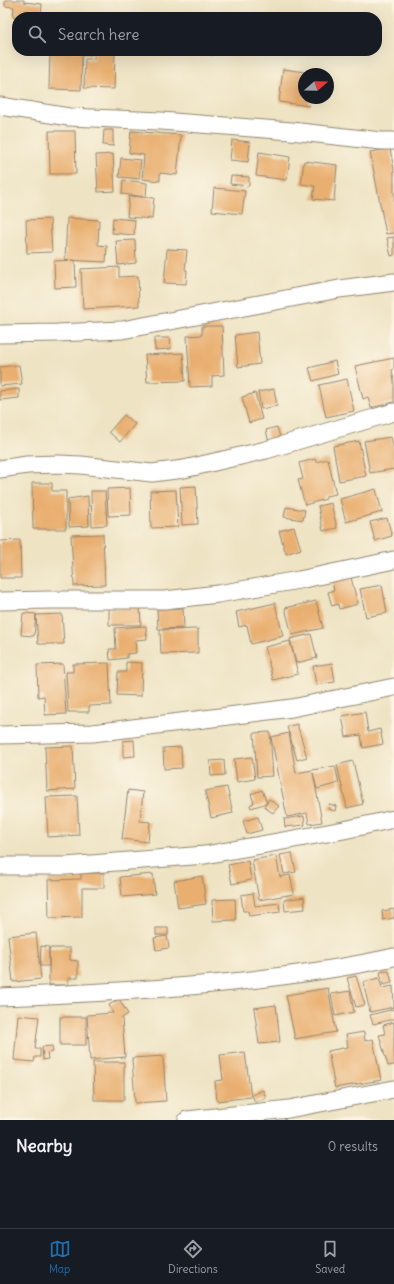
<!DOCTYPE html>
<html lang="en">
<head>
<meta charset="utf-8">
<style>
	:root { --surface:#171b24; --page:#242831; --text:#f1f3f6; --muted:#9ea1a6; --line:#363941; --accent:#1f6fb2 }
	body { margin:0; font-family:Delius,sans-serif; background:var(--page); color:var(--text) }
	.compass { position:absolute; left:298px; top:68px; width:36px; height:36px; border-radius:50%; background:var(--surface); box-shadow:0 4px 16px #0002; rotate:70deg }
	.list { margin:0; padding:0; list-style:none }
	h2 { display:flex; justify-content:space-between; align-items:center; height:52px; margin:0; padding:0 16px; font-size:17px }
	h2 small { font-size:13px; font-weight:400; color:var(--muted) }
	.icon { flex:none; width:22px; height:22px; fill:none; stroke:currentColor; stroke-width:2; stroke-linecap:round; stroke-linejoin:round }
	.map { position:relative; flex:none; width:394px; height:1120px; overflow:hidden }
	.search { position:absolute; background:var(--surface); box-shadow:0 4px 16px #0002; left:12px; right:12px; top:12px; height:44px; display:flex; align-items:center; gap:10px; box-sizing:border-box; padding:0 14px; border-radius:16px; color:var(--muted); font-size:15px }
	.sheet { height:108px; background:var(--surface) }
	nav { display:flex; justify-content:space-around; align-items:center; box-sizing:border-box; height:56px; border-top:1px solid var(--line); background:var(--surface); font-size:11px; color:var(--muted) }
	nav a { display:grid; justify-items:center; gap:2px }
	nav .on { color:var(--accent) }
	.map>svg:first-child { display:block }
	.building { fill:#e9af70 }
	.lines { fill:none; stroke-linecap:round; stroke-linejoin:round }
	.street-casing { stroke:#948670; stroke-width:19 }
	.street { stroke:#fff; stroke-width:17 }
</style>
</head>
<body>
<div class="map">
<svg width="394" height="1120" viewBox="0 0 394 1120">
	<rect width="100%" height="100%" fill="#fcf5e5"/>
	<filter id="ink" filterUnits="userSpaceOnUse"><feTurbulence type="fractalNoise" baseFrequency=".025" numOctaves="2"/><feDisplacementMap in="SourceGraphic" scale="8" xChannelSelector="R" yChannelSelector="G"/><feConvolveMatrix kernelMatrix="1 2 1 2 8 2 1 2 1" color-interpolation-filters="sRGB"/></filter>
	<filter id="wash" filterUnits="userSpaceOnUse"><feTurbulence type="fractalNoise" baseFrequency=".012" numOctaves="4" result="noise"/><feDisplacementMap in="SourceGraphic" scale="16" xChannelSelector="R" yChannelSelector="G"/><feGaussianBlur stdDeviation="0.9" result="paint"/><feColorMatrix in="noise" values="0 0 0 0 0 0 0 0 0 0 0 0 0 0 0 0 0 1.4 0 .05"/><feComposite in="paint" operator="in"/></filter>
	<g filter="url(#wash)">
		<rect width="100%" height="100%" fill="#eee3c3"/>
		<g id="blocks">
			<!-- building -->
			<g class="building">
				<polygon points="5,0 24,0 24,2 42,4 41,17 13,17 14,7 5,6"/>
				<polygon points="50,51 92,51 91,55 82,54 81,90 49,89"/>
				<polygon points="94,51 115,51 114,89 84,88 85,59 94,59"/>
				<polygon points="190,51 213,51 213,55 190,52"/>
				<polygon points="283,69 313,73 313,74 304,74 304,98 310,98 309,106 279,102"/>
				<polygon points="104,130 113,130 113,146 103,145"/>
				<polygon points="49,131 75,131 76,174 50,174"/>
				<polygon points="131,131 181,135 177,175 160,173 160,181 142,179 144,155 129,153"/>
				<polygon points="232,140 250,142 248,162 230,160"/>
				<polygon points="390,149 394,169 394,233 386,234 370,152"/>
				<polygon points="259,152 290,157 287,180 256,176"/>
				<polygon points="113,154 115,191 98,192 96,155"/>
				<polygon points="121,158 141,160 139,179 119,177"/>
				<polygon points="304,161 337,165 334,201 313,199 315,186 301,184"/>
				<polygon points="231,176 249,177 249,186 230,184"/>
				<polygon points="123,180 147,183 146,197 122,194"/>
				<polygon points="214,188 245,191 242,214 212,211"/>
				<polygon points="129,196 154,198 152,219 127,217"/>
				<polygon points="67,218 99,220 98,245 107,246 106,262 65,260"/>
				<polygon points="113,218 135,220 134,235 112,233"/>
				<polygon points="50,219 52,252 27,253 26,220"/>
				<polygon points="394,237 394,255 391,256 387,238"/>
				<polygon points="135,240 136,263 118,265 116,241"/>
				<polygon points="167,249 187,250 185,270 187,270 186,284 164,283"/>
				<polygon points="75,260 76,287 55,288 54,261"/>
				<polygon points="119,267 119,277 138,276 139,306 83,309 81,269"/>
				<polygon points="202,326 222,326 224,375 212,376 212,386 190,387 187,336 202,335"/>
				<polygon points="257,332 260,364 238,367 235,335"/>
				<polygon points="154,338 170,338 171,349 155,350"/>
				<polygon points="183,353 185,381 147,382 145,355"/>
				<polygon points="394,358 394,369 392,370 394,381 394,402 371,408 368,397 363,399 355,366"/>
				<polygon points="335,361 338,374 313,381 309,368"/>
				<polygon points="19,365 22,384 0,386 0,367"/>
				<polygon points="347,379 354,411 326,417 319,385"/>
				<polygon points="19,389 19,398 0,400 0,391"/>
				<polygon points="274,389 277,406 261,409 258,392"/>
				<polygon points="255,393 262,419 249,423 242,397"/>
				<polygon points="124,415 135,424 120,442 109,432"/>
				<polygon points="277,427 281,440 269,443 266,430"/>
				<polygon points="391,437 394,450 394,469 370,473 364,441"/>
				<polygon points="359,441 366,476 339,481 333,446"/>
				<polygon points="315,459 316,462 328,459 336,494 326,496 326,499 305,505 298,480 303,479 299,463"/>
				<polygon points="32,483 52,483 52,491 66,491 66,529 33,529"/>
				<polygon points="196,486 198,524 182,525 180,487"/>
				<polygon points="130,488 131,515 108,516 107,489"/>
				<polygon points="376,489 382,512 346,522 340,499"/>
				<polygon points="176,490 178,527 151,528 150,491"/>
				<polygon points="91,491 105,491 107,525 92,526"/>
				<polygon points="88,496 89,526 69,527 68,499"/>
				<polygon points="331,503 337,528 323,531 318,506"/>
				<polygon points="286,507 305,510 303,520 284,517"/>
				<polygon points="387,518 392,536 375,541 370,522"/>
				<polygon points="294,527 301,549 286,554 279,531"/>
				<polygon points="103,534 105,585 74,586 71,535"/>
				<polygon points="20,540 21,578 0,578 0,541"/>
				<polygon points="350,574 358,604 339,609 338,604 332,606 328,592 334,590 331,578"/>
				<polygon points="382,585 387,613 366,617 360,589"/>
				<polygon points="316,601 323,628 292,635 285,608"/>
				<polygon points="275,603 283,636 251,644 247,625 239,627 236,612"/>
				<polygon points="140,607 141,625 109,625 109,608"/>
				<polygon points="183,608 184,628 158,629 157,609"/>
				<polygon points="23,613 36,614 34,636 21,635"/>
				<polygon points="62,614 64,644 38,644 36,615"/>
				<polygon points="146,626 147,639 135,640 136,653 127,654 127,658 110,660 109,649 116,649 115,628"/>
				<polygon points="198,629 198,653 161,654 160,630"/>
				<polygon points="311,634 317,658 296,663 290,639"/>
				<polygon points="290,641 298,674 273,680 265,647"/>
				<polygon points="126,662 142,663 141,696 117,695 118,672 126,672"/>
				<polygon points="109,663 111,705 89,706 89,712 68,712 66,672 73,672 73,664"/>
				<polygon points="332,663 335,682 316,685 313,666"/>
				<polygon points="63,664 66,714 45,715 44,696 38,697 37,665"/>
				<polygon points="365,712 368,732 380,729 383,744 363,748 361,735 346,737 342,716"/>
				<polygon points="297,724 307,757 297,760 287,727"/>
				<polygon points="270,732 273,776 257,777 254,733"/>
				<polygon points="289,733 296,773 335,766 339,783 317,789 313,773 322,822 309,824 307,813 287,817 271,737"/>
				<polygon points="134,740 135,756 123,757 123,741"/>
				<polygon points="73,746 75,789 47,791 45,747"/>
				<polygon points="181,747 182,768 164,769 163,748"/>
				<polygon points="252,757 255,779 237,782 234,759"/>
				<polygon points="224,760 225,775 211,776 210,761"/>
				<polygon points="353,761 363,804 347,808 337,765"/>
				<polygon points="227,787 233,813 211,818 205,791"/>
				<polygon points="128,790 143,792 140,821 150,822 148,842 122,839"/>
				<polygon points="262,790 267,803 251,808 250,805 254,803 251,794"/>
				<polygon points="77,796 79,835 48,837 46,797"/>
				<polygon points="269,799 279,806 273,813 264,807"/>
				<polygon points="329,804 336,806 335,811 328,809"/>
				<polygon points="304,816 305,825 285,827 284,819"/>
				<polygon points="258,817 262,830 247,834 243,821"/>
				<polygon points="292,853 296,872 284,874 280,855"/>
				<polygon points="276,856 280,877 290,875 294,894 259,900 252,860"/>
				<polygon points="248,861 251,880 232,884 228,865"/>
				<polygon points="81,873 104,873 104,888 82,888 82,917 49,918 48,880 81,879"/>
				<polygon points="153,874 155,894 122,897 120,877"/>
				<polygon points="202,876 206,904 178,908 174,881"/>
				<polygon points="253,893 255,906 279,903 280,912 249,916 248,911 243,911 241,895"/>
				<polygon points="304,897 305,909 285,911 284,900"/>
				<polygon points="235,899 236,920 213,921 212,900"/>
				<polygon points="394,909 394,918 383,920 382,911"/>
				<rect x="156" y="928" width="12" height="7"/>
				<polygon points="36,933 41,979 13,982 8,936"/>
				<polygon points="167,936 169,948 156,950 154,938"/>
				<polygon points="41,946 49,947 49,966 40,966"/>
				<polygon points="49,948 70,948 70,960 78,961 78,978 68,978 68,985 49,985"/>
				<polygon points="389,971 392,983 383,985 380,972"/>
				<polygon points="356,976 365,1005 356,1007 347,978"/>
				<polygon points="379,978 382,988 393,986 394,1007 370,1012 363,982"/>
				<polygon points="328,988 336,1032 295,1039 286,995"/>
				<polygon points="350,991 354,1012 335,1016 331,994"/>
				<polygon points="119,999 128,1014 122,1018 125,1057 90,1060 87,1015 113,1013 109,1005"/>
				<polygon points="276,1005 280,1042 259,1044 254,1008"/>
				<polygon points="394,1009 394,1019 373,1024 370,1015"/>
				<polygon points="18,1015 39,1017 35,1049 40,1049 40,1057 35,1057 34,1062 14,1060"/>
				<rect x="60" y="1017" width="26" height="28"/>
				<polygon points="394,1022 394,1065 388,1066 379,1035 385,1034 383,1025"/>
				<polygon points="364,1032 365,1041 373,1039 381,1080 335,1088 328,1051 348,1047 346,1035"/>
				<polygon points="52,1046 53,1052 47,1053 48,1059 43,1060 42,1047"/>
				<polygon points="245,1052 251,1097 217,1101 215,1081 223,1080 220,1055"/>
				<polygon points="163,1056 166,1101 135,1103 132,1058"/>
				<polygon points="93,1062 124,1062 124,1100 94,1100"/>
				<polygon points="263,1090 266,1098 255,1102 252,1095"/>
			</g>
		</g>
	</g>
	<g filter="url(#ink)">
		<use href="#blocks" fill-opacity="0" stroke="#948670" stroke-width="1"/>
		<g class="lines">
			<!-- street casing -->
			<g class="street-casing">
				<g id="street">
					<polyline points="0,106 69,117 161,121 291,131 381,141 394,141"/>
					<polyline points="0,334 57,333 122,330 339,289 394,282"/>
					<polyline points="0,469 27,465 58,464 81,465 152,473 184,469 266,450 394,412"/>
					<polyline points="0,601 51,600 165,600 218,594 299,580 394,560"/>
					<polyline points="0,735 93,733 292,708 394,687"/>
					<polyline points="0,866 66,866 205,855 344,830 394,819"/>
					<path d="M0,997c78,-3 155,-7 233,-15 54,-6 108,-13 161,-25"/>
					<polyline points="187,1120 289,1109 394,1089"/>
				</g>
			</g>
			<!-- street -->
			<use href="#street" class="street"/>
		</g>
	</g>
</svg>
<svg class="compass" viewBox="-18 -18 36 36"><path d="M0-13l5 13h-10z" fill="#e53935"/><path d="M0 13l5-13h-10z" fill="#9ea1a6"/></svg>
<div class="search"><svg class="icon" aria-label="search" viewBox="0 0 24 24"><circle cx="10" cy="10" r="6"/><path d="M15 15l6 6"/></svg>Search here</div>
</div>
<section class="sheet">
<h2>Nearby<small>0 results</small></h2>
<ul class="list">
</ul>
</section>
<nav>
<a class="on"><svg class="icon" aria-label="map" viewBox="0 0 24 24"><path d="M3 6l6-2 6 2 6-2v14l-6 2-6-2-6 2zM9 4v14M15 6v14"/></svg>Map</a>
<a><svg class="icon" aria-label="directions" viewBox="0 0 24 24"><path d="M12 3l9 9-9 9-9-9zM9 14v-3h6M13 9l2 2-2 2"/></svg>Directions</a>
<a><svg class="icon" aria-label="saved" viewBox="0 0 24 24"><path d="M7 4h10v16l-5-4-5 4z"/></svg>Saved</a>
</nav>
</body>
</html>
